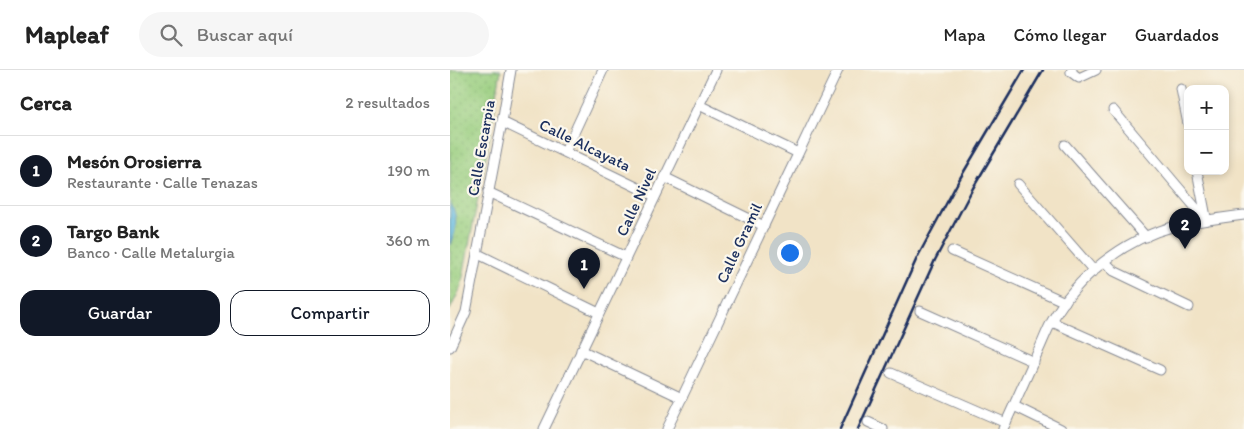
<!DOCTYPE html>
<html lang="es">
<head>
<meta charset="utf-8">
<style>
	:root { --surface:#fff; --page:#f6f6f6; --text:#222; --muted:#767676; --line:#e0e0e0; --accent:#111827 }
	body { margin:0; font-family:Itim,sans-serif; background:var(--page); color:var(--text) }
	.controls { position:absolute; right:15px; top:15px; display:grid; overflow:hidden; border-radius:10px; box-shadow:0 2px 8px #0003 }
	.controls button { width:45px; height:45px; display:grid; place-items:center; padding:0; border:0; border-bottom:1px solid var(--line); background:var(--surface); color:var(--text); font:25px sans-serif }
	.you { position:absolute; left:339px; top:182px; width:18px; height:18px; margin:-12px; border:4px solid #fff; border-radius:50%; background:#1a73e8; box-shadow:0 0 0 8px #1a73e833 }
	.badge { display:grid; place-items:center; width:32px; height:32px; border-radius:50%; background:var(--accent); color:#fff; font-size:16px; font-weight:700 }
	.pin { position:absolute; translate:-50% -41px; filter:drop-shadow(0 1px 2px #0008) }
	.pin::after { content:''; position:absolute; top:26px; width:18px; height:15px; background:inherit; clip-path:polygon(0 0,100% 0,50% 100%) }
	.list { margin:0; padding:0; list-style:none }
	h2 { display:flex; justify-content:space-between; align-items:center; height:65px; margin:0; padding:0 20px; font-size:21px }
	h2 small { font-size:16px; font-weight:400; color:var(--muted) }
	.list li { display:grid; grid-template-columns:32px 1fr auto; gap:15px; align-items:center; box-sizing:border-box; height:70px; padding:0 20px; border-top:1px solid var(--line) }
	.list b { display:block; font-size:19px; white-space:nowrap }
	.list p { margin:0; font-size:16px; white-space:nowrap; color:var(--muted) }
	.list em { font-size:16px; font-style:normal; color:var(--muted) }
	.actions { display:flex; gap:10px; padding:15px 20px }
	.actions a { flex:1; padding:11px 0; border:1px solid var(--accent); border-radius:15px; text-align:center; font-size:18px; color:var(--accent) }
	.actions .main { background:var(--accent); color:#fff }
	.icon { flex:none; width:28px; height:28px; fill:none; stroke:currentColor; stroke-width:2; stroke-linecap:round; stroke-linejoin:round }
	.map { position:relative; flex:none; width:794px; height:359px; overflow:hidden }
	header { display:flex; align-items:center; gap:30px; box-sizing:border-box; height:70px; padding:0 25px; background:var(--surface); border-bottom:1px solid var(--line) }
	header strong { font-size:24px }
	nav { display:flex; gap:28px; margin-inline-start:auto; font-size:18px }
	.search { width:350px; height:45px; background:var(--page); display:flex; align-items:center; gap:12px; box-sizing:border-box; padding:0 18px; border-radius:28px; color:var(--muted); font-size:19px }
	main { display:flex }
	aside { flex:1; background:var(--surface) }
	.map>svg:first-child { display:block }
	.park { fill:url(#park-dots); stroke:#5a7e6e }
	.water { fill:#61badf; stroke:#3e749e }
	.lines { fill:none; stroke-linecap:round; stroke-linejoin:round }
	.street-casing { stroke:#868992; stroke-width:11 }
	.street { stroke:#fff; stroke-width:9 }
	.rail { stroke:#1b2f5e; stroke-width:2.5 }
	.labels { text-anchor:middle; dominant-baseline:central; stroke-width:4.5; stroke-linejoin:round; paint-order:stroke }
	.street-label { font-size:16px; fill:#1b2f5e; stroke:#fbf7ec }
</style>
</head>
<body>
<header>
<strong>Mapleaf</strong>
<div class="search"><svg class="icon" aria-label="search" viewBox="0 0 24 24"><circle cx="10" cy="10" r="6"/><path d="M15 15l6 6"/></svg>Buscar aquí</div>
<nav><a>Mapa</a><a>Cómo llegar</a><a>Guardados</a></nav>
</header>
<main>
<aside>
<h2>Cerca<small>2 resultados</small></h2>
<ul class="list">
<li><span class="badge">1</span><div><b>Mesón Orosierra</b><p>Restaurante · Calle Tenazas</p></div><em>190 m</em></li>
<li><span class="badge">2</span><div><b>Targo Bank</b><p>Banco · Calle Metalurgia</p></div><em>360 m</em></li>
</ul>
<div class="actions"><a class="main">Guardar</a><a>Compartir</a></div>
</aside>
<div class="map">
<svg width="794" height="359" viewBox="0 0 794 359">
	<defs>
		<pattern id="park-dots" width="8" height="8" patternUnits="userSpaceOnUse" patternTransform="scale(1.25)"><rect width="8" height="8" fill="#99ce7f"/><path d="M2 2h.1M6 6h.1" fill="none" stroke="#83b170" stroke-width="1.8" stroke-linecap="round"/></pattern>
	</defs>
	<rect width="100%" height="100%" fill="#fbf7ec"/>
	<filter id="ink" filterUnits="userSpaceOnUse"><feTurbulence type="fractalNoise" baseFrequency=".02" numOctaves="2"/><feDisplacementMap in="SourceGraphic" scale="10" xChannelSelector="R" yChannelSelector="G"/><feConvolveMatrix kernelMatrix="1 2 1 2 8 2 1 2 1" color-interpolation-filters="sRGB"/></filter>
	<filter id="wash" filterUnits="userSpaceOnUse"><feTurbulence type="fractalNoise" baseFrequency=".0096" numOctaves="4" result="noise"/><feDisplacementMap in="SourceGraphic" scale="20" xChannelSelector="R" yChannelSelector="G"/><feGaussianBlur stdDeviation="1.12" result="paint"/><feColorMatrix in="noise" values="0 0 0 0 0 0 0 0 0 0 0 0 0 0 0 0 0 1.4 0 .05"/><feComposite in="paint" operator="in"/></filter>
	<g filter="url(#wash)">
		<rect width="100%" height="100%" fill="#f1e3c6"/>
		<!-- park -->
		<polygon class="park" points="0,0 51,0 42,55 11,217 0,240"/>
		<!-- water -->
		<path class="water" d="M0,132c9,17 6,26 0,43z"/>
	</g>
	<g filter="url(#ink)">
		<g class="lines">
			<!-- street casing -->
			<g class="street-casing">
				<g id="street">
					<polyline points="622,0 621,2 629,8 646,0"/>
					<polyline points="731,19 738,54"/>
					<polyline points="249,35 348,83"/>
					<polyline points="663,40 756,150"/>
					<polyline points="52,52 205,126"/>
					<polyline points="615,75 696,167"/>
					<polyline points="115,82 153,0"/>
					<polyline points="747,101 756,147"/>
					<polyline points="214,107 314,156"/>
					<polyline points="568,114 644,201"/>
					<polyline points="38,122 176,187"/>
					<polyline points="502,181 615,232"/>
					<polyline points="28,184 149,243"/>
					<polyline points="655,192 664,201 739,237"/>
					<polyline points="470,241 584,292"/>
					<polyline points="602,252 710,300"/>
					<polyline points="0,277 16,242 52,52 61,0"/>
					<polyline points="131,280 232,328"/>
					<polyline points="441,303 556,353"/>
					<polyline points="564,336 611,359"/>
					<polyline points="418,352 433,359"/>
					<polyline points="94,359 266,0"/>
					<polyline points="217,359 388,0"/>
					<path d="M553,359c11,-24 22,-49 33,-73 6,-12 10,-24 16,-35 25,-44 71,-81 120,-94 24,-6 48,-9 72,-12"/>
				</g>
			</g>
			<!-- street -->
			<use href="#street" class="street"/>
			<!-- rail -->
			<g class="rail">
				<polyline points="390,359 467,188 509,110 574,0"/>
				<polyline points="408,359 485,190 523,118 593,0"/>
			</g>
		</g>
	</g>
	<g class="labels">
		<!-- street labels -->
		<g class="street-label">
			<text transform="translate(135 75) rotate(26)">Calle Alcayata</text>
			<text transform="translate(31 78) rotate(-80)">Calle Escarpia</text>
			<text transform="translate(186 132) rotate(-65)">Calle Nivel</text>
			<text transform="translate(289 173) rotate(-65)">Calle Gramil</text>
		</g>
	</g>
</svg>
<div class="controls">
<button>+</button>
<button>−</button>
</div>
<div class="you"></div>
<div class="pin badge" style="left:134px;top:219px">1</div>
<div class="pin badge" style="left:735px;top:179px">2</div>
</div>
</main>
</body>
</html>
